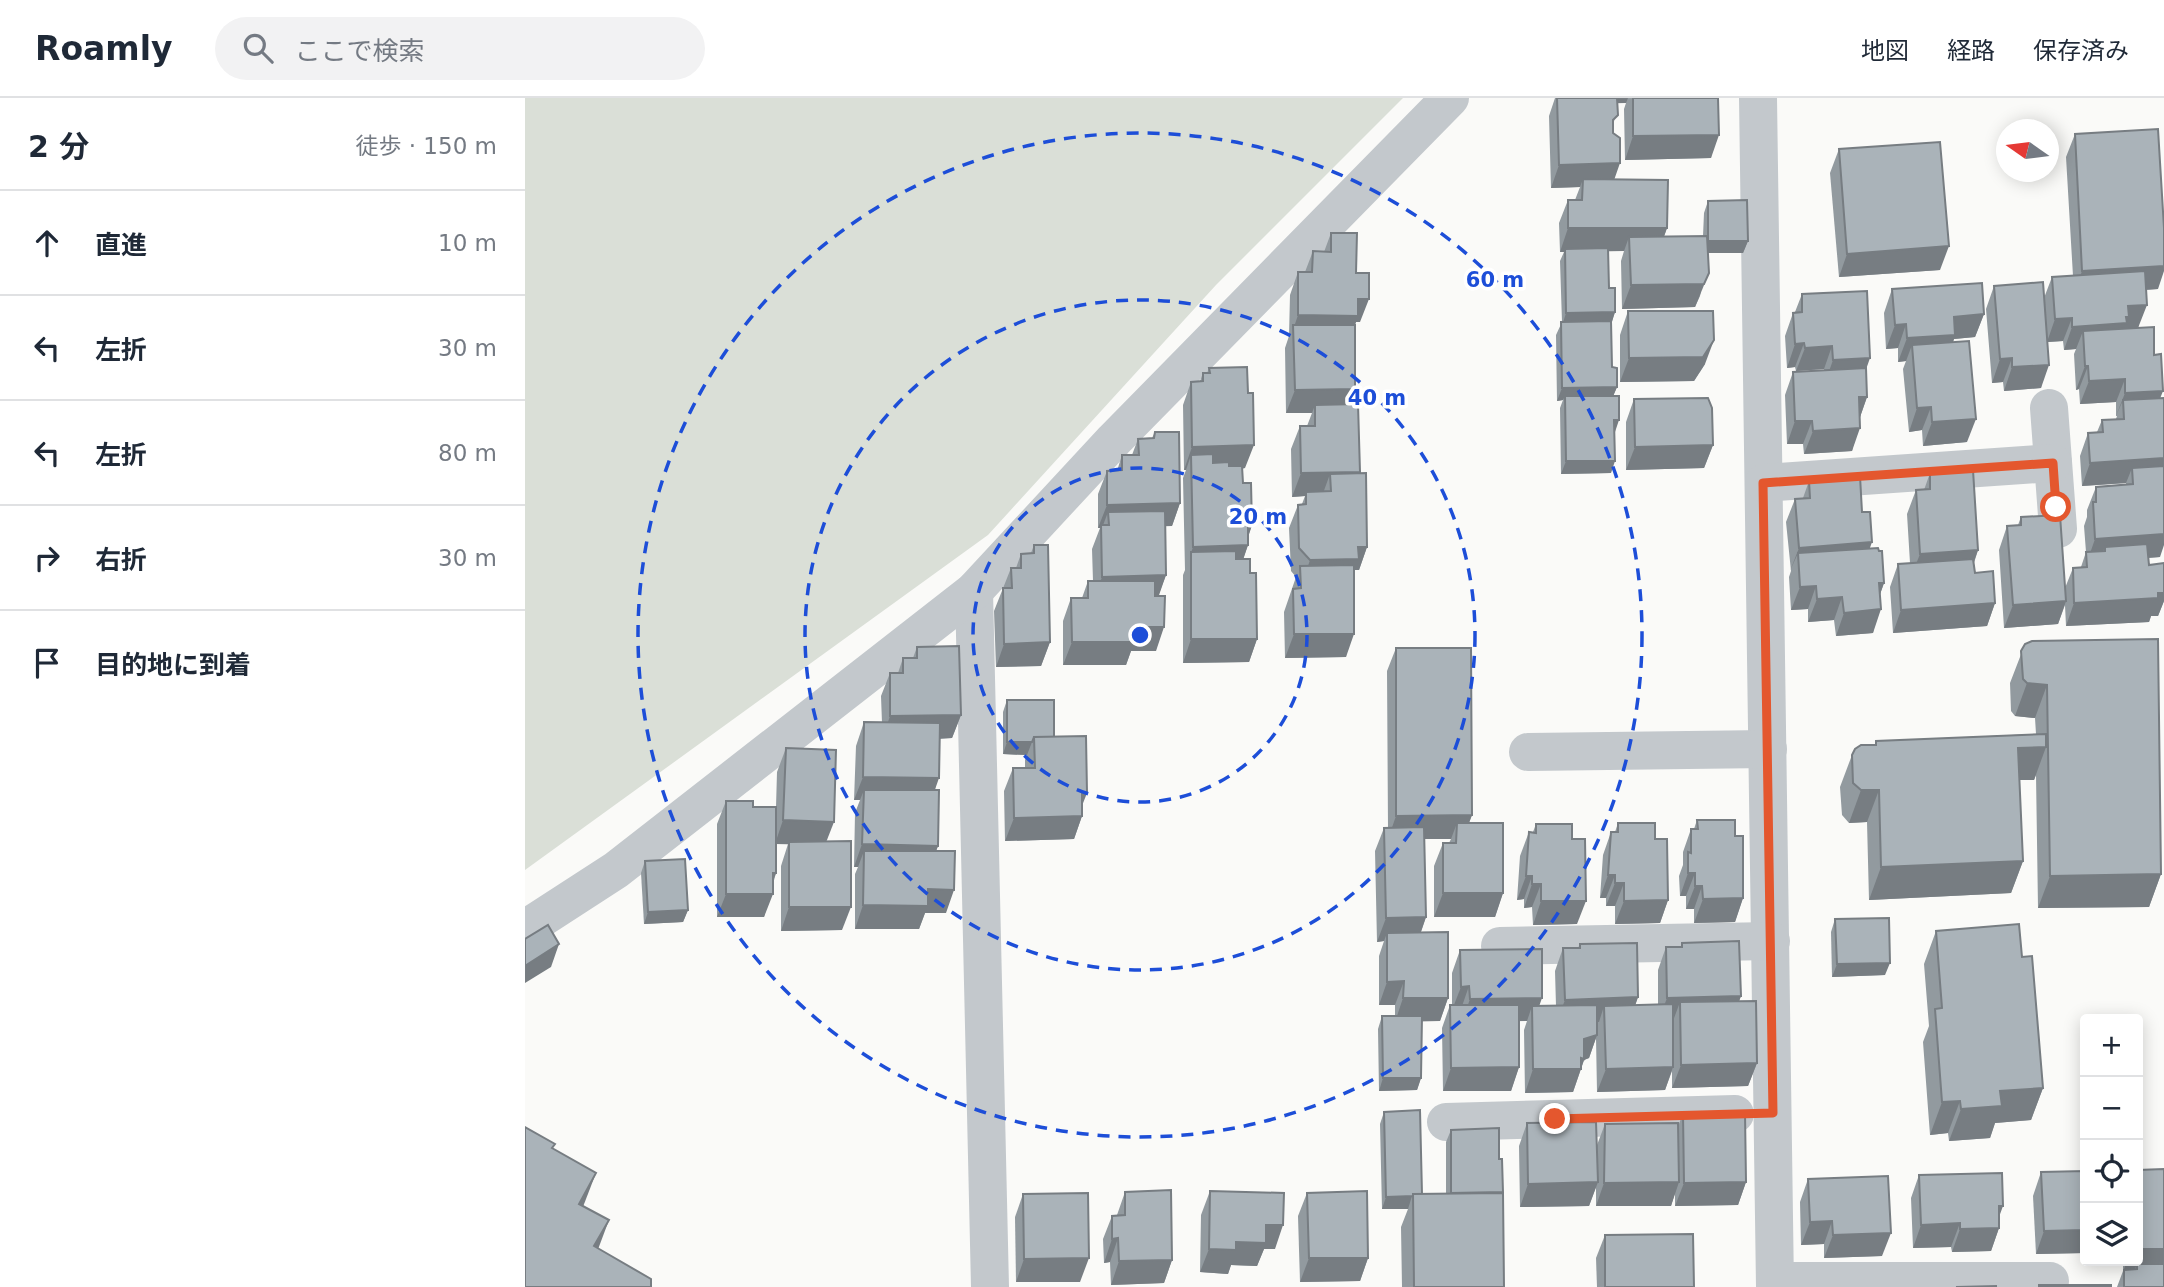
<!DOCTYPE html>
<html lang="ja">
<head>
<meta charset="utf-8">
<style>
	:root { --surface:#fff; --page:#f2f2f3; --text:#1f2937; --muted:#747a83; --line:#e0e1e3 }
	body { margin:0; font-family:"DejaVu Sans","Noto Sans JP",sans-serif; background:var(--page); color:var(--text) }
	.controls { position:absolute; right:21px; bottom:21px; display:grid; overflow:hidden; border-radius:7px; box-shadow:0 4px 18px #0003 }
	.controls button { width:63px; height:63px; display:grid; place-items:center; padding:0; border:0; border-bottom:2px solid var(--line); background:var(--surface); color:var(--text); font:35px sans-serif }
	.compass { position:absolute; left:1471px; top:21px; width:63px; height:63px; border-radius:50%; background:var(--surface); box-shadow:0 4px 18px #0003; rotate:284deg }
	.stop { position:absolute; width:21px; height:21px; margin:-16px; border:5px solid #e4572e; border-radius:50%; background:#fff }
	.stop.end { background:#e4572e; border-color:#fff; box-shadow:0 2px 7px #0008 }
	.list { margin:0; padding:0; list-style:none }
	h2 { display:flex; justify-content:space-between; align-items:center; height:91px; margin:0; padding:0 28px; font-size:30px }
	h2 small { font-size:23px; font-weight:400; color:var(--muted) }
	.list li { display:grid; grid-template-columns:46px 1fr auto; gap:21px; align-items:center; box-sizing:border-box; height:105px; padding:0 28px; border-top:2px solid var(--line) }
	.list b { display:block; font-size:26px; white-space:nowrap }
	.list em { font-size:23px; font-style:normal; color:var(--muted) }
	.icon { flex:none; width:38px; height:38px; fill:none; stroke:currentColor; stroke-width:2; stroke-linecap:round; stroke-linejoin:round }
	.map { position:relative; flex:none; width:1639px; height:1189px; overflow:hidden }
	header { display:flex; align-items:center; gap:42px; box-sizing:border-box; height:98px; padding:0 35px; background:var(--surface); border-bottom:2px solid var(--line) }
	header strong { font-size:33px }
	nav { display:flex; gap:38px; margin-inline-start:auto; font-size:24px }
	.search { width:490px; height:63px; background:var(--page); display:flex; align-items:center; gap:18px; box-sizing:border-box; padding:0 24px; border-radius:38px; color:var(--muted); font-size:26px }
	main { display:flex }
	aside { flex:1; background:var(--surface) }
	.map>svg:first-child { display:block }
	.green { fill:#dadfd7 }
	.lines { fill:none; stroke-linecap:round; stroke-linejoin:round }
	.street { stroke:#c3c8cc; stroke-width:38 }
	.wall { fill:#929a9f }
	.shaded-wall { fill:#777d82 }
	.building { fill:#aab3b9; stroke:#777d82; stroke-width:2 }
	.route { stroke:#e4572e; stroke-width:9 }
	.ring { fill:none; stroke:#1d4ed8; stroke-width:3.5; stroke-dasharray:12 9 }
	.centre { fill:#1d4ed8; stroke:#fff; stroke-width:3.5 }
	.ring-label { font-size:21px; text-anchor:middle; font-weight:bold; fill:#1d4ed8; stroke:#fff; stroke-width:7; stroke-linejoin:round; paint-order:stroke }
</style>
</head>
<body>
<header>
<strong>Roamly</strong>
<div class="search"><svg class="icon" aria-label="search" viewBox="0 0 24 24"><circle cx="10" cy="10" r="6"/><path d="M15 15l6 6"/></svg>ここで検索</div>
<nav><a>地図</a><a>経路</a><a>保存済み</a></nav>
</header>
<main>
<aside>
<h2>2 分<small>徒歩 · 150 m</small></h2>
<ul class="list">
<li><svg class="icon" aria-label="ahead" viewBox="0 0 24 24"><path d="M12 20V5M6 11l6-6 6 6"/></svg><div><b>直進</b></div><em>10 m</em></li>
<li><svg class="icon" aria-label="left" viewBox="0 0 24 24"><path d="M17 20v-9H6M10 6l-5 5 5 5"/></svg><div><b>左折</b></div><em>30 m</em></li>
<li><svg class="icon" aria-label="left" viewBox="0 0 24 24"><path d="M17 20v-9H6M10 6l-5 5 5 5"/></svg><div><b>左折</b></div><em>80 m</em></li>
<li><svg class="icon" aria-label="right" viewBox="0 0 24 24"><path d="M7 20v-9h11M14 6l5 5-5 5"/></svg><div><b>右折</b></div><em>30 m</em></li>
<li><svg class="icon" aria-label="arrive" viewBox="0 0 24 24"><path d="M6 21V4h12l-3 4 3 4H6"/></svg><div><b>目的地に到着</b></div></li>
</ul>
</aside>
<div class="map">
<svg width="1639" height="1189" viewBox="0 0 1639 1189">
	<rect width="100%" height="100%" fill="#fafaf8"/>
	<!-- green -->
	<polygon class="green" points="0,0 878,0 691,187 463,437 0,772"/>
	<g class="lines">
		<!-- street -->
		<g class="street">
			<polyline points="1233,0 1250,1189"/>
			<polyline points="1524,310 1533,431"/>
			<polyline points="1239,385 1528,365"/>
			<polyline points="449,493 465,1189"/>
			<polyline points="1003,654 1243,651"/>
			<polyline points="0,831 91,772 449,493 589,342 925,0"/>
			<polyline points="975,848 1246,843"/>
			<polyline points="921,1024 1210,1016"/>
			<polyline points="1250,1183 1525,1183"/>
		</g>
	</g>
	<!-- wall -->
	<g class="wall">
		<polygon points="1030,0 1193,0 1186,60 1100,62 1099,11 1101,5 1092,5 1088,30 1089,82 1142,130 1139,138 1178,138 1179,115 1183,103 1223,143 1218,155 1183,155 1175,198 1170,209 1097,211 1096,163 1099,153 1083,153 1084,190 1090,214 1086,226 1087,269 1092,289 1088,298 1089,334 1086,375 1036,376 1035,310 1038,302 1032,303 1031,237 1037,224 1035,163 1039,154 1035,154 1034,125 1043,102 1050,102 1055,89 1026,90 1024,18"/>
		<polygon points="1550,36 1633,191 1621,192 1613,230 1629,257 1635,300 1635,459 1623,460 1624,467 1639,465 1639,503 1633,518 1626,518 1624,524 1541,528 1540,507 1533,526 1479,530 1474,452 1482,428 1493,427 1496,419 1540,490 1548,470 1556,469 1561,454 1559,428 1562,419 1562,412 1571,389 1601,387 1601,385 1557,388 1555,358 1563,335 1572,334 1577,322 1591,321 1592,318 1591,318 1591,304 1555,306 1554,291 1551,292 1549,256 1551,251 1539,252 1538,243 1523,244 1516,290 1479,293 1478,284 1467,285 1461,211 1469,188 1519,200 1527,179 1548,178 1541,59"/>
		<polygon points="1314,51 1415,172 1314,179 1305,75"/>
		<polygon points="806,135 831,175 835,224 831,224 830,227 825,306 835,374 842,449 834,472 829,472 821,559 760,560 759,514 771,479 766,473 764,430 773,407 777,406 780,398 767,399 766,351 775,328 782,328 787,315 761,315 760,250 764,238 765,197 773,174 780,174 788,153 799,154"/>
		<polygon points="1367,191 1459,216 1450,239 1429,241 1428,244 1442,344 1398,348 1397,332 1384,334 1378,271 1381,263 1373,264 1373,250 1361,251 1359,215"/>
		<polygon points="1277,196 1341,272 1342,299 1335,319 1327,353 1279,356 1278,346 1262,346 1260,297 1268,274 1299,272 1299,271 1271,273 1270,269 1262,270 1260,238 1268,215 1270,214"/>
		<polygon points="1103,213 1180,266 1169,283 1095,284 1095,237"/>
		<polygon points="684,270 720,370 717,371 718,385 727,427 723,439 723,447 718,461 725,475 732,541 724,564 658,565 658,477 660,472 658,380 661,372 659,372 658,307 666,284 675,283 678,275 682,275"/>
		<polygon points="1109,301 1188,347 1179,370 1101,372 1101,324"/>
		<polygon points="630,334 655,405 647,428 640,428 641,477 633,498 631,553 606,553 601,567 538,567 538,523 546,500 557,500 563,483 568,483 567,451 575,430 573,430 573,396 582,373 592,373 597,357 607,357 613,341 627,340"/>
		<polygon points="1405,375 1453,452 1449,465 1450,475 1470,505 1462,528 1368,535 1365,489 1373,466 1385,465 1382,416 1391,392 1399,392"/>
		<polygon points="1284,383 1337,414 1345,450 1359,485 1355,496 1348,535 1311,538 1309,522 1283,524 1283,511 1266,512 1264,479 1266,473 1261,424 1270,401 1278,400"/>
		<polygon points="509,447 525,544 516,568 471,569 469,513 486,470 491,470 496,456 506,455"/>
		<polygon points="1500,546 1636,776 1624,809 1513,810 1511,677 1509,682 1494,682 1498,763 1486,795 1344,802 1342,724 1324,725 1317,717 1315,689 1327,657 1350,647 1351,643 1511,636 1510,620 1490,618 1486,613 1485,585"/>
		<polygon points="392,549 436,617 427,640 415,641 410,692 413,748 411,753 421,815 400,815 394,831 330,831 330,776 333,769 329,769 330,715 335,702 329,702 331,648 339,624 357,625 356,598 365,575 373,575 378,560 388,560"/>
		<polygon points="871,550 947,717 944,725 978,795 970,819 909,819 909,768 918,745 924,745 926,741 899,741 901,819 896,834 923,900 915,923 897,923 896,980 892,992 854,993 853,931 857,918 870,918 870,907 854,907 854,858 859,843 852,844 850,753 859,730 863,729 862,573"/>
		<polygon points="482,602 529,639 557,708 557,718 549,741 480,743 479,693 488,670 500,670 500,662 502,657 478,656 478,614"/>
		<polygon points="261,650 301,744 317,832 256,833 256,768 263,746 251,746 251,775 239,819 192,819 192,726 201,703 228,709 251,709 252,674"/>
		<polygon points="1172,722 1210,738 1218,800 1210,824 1169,825 1169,811 1161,811 1161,798 1155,798 1154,778 1158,767 1158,754 1166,731 1169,731"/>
		<polygon points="1093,725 1130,741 1143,802 1135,825 1090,826 1090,808 1081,808 1081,800 1075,800 1078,757 1086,734 1090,734"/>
		<polygon points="1011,726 1047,741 1052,826 1008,827 1007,809 999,810 999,801 992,802 995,758 1004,734 1008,734"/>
		<polygon points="120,763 163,812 158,824 119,826 116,775"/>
		<polygon points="1310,821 1360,877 1307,879 1306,834"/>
		<polygon points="1411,833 1497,859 1518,990 1506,1022 1470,1025 1465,1040 1424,1043 1423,1035 1405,1037 1398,944 1404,928 1399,866"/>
		<polygon points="1157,845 1216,898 1214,903 1232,965 1223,988 1147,990 1147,973 1140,992 1072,994 1071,940 1064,960 1059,962 1048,994 1000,995 999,932 1002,923 994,923 994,969 986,993 918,993 917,930 925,907 927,907 927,875 935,852 1014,908 1031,908 1030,873 1038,850 1053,850 1055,846 1113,899 1110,907 1133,906 1133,872 1141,849 1156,849"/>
		<polygon points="859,1014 897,1096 921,1096 921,1044 926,1032 974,1061 979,1189 877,1189 876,1129 883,1111 857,1111 855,1026"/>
		<polygon points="1158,1016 1221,1084 1213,1107 1150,1108 1150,1095 1146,1108 1071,1108 1071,1089 1064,1108 995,1109 994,1048 1002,1025 1072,1047 1080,1026 1153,1028"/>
		<polygon points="1560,1073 1560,1155 1511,1156 1508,1098 1516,1074"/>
		<polygon points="1394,1077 1474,1118 1474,1130 1466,1153 1427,1154 1426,1149 1388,1150 1386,1100"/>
		<polygon points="1283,1081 1357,1158 1299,1160 1299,1146 1276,1147 1275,1104"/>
		<polygon points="685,1093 750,1151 739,1151 732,1168 706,1167 703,1176 675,1174 676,1117"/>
		<polygon points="600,1094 647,1162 639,1185 586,1187 585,1164 579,1165 578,1141 587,1118 592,1117"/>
		<polygon points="782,1095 843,1160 835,1183 775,1184 773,1118"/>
		<polygon points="498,1096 555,1184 491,1184 490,1119"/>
		<polygon points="1080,1137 1169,1189 1072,1189 1071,1160"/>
		<polygon points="1598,1163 1613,1163 1639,1189 1592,1189 1598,1173"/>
	</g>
	<!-- shaded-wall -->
	<g class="shaded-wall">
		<polygon points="1055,0 1103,0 1101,5 1053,6"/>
		<polygon points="1194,37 1186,60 1100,62 1108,38"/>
		<polygon points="1095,65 1087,88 1058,81 1055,89 1026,90 1034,67"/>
		<polygon points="1043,130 1142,130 1134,153 1104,139 1099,153 1040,154 1040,151 1039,154 1035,154"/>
		<polygon points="1183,143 1223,143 1218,155 1178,155"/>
		<polygon points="1424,148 1415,172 1314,179 1322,156"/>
		<polygon points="1639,168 1639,173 1633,191 1549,196 1557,173"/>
		<polygon points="1184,175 1170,209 1097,211 1106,187"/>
		<polygon points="833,201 844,201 835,224 831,224 824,241 769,229 773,217"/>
		<polygon points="1622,207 1613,230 1558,233 1551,251 1539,252 1547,229 1603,208"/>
		<polygon points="1090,214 1086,227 1037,228 1041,215"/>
		<polygon points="1459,216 1450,239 1429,241 1422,260 1387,247 1381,263 1373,264 1382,240 1429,219"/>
		<polygon points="1547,220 1538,243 1522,244 1530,221"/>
		<polygon points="1381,226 1373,250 1361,251 1370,227"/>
		<polygon points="1189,242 1180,266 1169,283 1095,284 1104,260"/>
		<polygon points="1279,245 1270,269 1262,270 1270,246"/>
		<polygon points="1307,248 1299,271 1271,273 1280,250"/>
		<polygon points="1345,260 1337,283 1300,285 1308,262"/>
		<polygon points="1487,260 1478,284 1467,285 1475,261"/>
		<polygon points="1524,267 1516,290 1479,293 1487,269"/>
		<polygon points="1560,268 1563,268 1554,291 1551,292"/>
		<polygon points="1600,281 1591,304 1555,306 1564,283"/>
		<polygon points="1092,289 1087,301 1040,298 1038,302 1032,303 1037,290"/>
		<polygon points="830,291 822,314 790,307 787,315 761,315 770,292"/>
		<polygon points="1638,293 1629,316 1598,302 1591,318 1600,295"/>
		<polygon points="1334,299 1342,299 1334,322"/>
		<polygon points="1406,309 1397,332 1384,334 1392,310"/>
		<polygon points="1451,321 1442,344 1398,348 1407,324"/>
		<polygon points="1089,322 1094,322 1090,334"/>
		<polygon points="1270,323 1287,323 1278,346 1262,346"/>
		<polygon points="1335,330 1327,353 1279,356 1288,333"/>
		<polygon points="729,347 720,370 667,372 666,357 661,372 659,372 667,349"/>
		<polygon points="1188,347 1179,370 1101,372 1110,349"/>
		<polygon points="1639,360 1639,383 1607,370 1601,385 1557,388 1565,365"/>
		<polygon points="1041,363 1090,363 1086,375 1036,376"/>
		<polygon points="835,374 827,397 806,393 805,376 797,398 781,394 780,398 767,399 776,375"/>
		<polygon points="655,405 647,428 583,430 584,427 583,414 577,430 576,427 575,430 573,430 582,407"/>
		<polygon points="723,426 727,427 720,448 723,447 715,471 666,455 668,449"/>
		<polygon points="1639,436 1639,447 1635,459 1576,463 1580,453 1580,449 1574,463 1562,464 1570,441"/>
		<polygon points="1347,444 1339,467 1273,455 1265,473 1274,450"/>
		<polygon points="833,449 842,449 834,472 829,472 777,486 785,462"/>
		<polygon points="1453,452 1445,475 1386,479 1395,456"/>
		<polygon points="641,477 633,500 569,502 577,479"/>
		<polygon points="1354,485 1359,485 1351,508"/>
		<polygon points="1291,488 1283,511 1266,512 1275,489"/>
		<polygon points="1633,495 1639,495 1639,503 1633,518 1626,518 1624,524 1541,528 1549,505"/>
		<polygon points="1317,499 1309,522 1283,524 1292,501"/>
		<polygon points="1541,503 1533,526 1479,530 1488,507"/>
		<polygon points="1470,505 1462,528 1368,535 1376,512"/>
		<polygon points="1356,511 1348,535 1311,538 1319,515"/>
		<polygon points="609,529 639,529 631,553 606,553 601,567 538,567 547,544"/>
		<polygon points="769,536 829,536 821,559 760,560"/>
		<polygon points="666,541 732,541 724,564 658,565"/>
		<polygon points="525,544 516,568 471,569 479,546"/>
		<polygon points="1502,585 1522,587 1510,620 1490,618"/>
		<polygon points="436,617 427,640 357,642 365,618"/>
		<polygon points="482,644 507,644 502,657 478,656"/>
		<polygon points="1521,649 1509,682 1481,682 1493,650"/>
		<polygon points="338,679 414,680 406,703 339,692 335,702 329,702"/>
		<polygon points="1336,692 1354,692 1342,724 1324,725"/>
		<polygon points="557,695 562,695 553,718 557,718 549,741 480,743 489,720"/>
		<polygon points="947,717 938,740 932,725 926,741 863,741 871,718"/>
		<polygon points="258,722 309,724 300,747 250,746"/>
		<polygon points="337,746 413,748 404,771 339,753 333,769 329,769"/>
		<polygon points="1498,763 1486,795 1344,802 1356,769"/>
		<polygon points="248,775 251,775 243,796 248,796 239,819 192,819 201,796"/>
		<polygon points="1163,775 1170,775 1161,798 1155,798"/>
		<polygon points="1636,776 1624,809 1513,810 1525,778"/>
		<polygon points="1083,777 1090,777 1081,800 1075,800"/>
		<polygon points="1001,778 1007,778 999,801 992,802"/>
		<polygon points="1090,785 1099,785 1090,808 1081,808"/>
		<polygon points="1007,786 1016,786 1007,809 999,810"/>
		<polygon points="1170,788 1177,788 1169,811 1161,811"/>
		<polygon points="403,791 429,792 421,815 400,815 394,831 330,831 338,807"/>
		<polygon points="918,795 978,795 970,819 909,819"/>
		<polygon points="1218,800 1210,824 1169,825 1178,801"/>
		<polygon points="1143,802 1135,825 1090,826 1099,803"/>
		<polygon points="1016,803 1061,803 1052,826 1008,827"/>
		<polygon points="264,809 326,809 317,832 256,833"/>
		<polygon points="163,812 158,824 119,826 123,814"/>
		<polygon points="901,819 893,842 862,835 859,843 852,844 861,820"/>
		<polygon points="34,846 26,869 0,885 0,868"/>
		<polygon points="1365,865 1360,877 1307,879 1312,866"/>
		<polygon points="879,883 870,907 854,907 862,884"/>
		<polygon points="944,888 936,911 927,912 936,889"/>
		<polygon points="1216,898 1207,922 1155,904 1148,923 1133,924 1142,900"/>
		<polygon points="1113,899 1105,923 1079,908 1074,924 1031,925 1040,902"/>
		<polygon points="878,900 923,900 915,923 870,924"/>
		<polygon points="1017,900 1009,923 1007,908 1002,923 937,924 945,901"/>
		<polygon points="1072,937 1064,960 1059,962 1048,994 1000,995 1008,971 1059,941"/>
		<polygon points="1232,965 1223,988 1147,990 1156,967"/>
		<polygon points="994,969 986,993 918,993 926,970"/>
		<polygon points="1148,969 1140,992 1072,994 1081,971"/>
		<polygon points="858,980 896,980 892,992 854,993"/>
		<polygon points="1518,990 1506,1022 1470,1025 1465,1040 1424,1043 1436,1011 1475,993"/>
		<polygon points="1435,1003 1423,1035 1405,1037 1417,1004"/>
		<polygon points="71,1075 56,1114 54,1106"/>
		<polygon points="1073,1084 1064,1108 995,1109 1003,1086"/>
		<polygon points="1154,1084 1146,1108 1071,1108 1079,1085"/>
		<polygon points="1221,1084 1213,1107 1150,1108 1159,1085"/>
		<polygon points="887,1098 883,1111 857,1111 861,1099"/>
		<polygon points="1474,1108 1478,1108 1470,1130 1474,1130 1466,1153 1427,1154 1435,1131"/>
		<polygon points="84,1122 69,1162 69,1148"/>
		<polygon points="1307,1123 1299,1146 1276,1147 1285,1124"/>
		<polygon points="1435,1125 1426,1149 1388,1150 1396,1127"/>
		<polygon points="741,1127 758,1127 750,1151 739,1151 732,1168 706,1167 703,1176 675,1174 684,1151 711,1144"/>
		<polygon points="1560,1132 1560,1155 1511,1156 1519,1133"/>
		<polygon points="1366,1135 1357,1158 1299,1160 1308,1137"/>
		<polygon points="593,1140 585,1164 579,1165 587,1141"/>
		<polygon points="1613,1151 1639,1151 1639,1174 1612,1166 1609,1174 1598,1174 1602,1163 1613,1163"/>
		<polygon points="564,1160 555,1184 491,1184 499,1161"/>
		<polygon points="784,1160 843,1160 835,1183 775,1184"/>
		<polygon points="647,1162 639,1185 586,1187 594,1163"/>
	</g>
	<!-- building -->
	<g class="building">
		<polygon points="1032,0 1092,0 1093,17 1088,22 1088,35 1095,40 1095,65 1034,67"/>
		<polygon points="1108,0 1193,0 1194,37 1108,38"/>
		<polygon points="1633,31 1639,130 1639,168 1557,173 1550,36"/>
		<polygon points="1415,44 1424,148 1322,156 1314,51"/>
		<polygon points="1058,81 1143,82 1142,130 1043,130 1043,102 1057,102"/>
		<polygon points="1222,102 1223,143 1183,143 1183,103"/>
		<polygon points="806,135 832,135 831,175 844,175 844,201 833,201 833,218 773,217 773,174 787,174 788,153 806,154"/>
		<polygon points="1182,138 1184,175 1179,186 1106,187 1104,139"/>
		<polygon points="1083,150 1084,190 1090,190 1090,214 1041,215 1040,151"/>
		<polygon points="1620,173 1622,207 1603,208 1604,219 1601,219 1602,225 1547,229 1547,220 1530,221 1527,179"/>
		<polygon points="1518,184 1524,267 1487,269 1487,260 1475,261 1469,188"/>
		<polygon points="1457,185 1459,216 1429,219 1430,237 1382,240 1381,226 1370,227 1367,191"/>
		<polygon points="1342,193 1345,260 1308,262 1307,248 1280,250 1279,245 1270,246 1268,215 1277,214 1277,196"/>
		<polygon points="1103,213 1188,213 1189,242 1178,259 1104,260"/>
		<polygon points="1086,223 1087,269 1092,270 1092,289 1037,290 1036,224"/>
		<polygon points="768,227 830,227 830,291 770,292"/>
		<polygon points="1629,229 1629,257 1636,256 1638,293 1600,295 1600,281 1564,283 1563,268 1560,268 1558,233"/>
		<polygon points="1444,243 1451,321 1407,324 1406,309 1392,310 1387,247"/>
		<polygon points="722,269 723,295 728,295 729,347 667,349 666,284 678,283 678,275 685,275 684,270"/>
		<polygon points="1341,270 1342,299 1334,299 1335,330 1288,333 1287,323 1270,323 1268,274"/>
		<polygon points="1040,298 1094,298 1094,322 1089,322 1090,363 1041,363"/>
		<polygon points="1183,300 1187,310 1188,347 1110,349 1109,301"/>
		<polygon points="1639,300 1639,360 1565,365 1563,335 1578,334 1577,322 1599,321 1598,302"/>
		<polygon points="833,306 835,374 776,375 775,328 790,328 790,307"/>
		<polygon points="630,334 654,334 655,405 582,407 582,373 597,372 597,357 614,357 613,341 629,340"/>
		<polygon points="688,356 688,365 704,364 704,368 717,368 718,385 726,385 727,427 723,426 723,447 668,449 666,357"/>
		<polygon points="1639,368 1639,436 1570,441 1568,404 1571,404 1571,389 1608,386 1607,370"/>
		<polygon points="1448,372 1453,452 1395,456 1391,392 1405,391 1405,375"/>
		<polygon points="841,375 842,449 833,449 834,461 785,462 774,450 773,407 781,406 781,394 806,393 805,376"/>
		<polygon points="1335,378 1337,414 1345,414 1347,444 1274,450 1270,401 1285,400 1284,383"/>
		<polygon points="640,413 641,477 577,479 576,427 584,427 583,414"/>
		<polygon points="1535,417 1541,503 1488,507 1482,428 1496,427 1496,419"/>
		<polygon points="1622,446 1624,467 1639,465 1639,495 1633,495 1633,500 1549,505 1548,470 1562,469 1561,454 1580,453 1580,449"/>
		<polygon points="509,447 523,447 525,544 479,546 478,490 487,490 486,470 496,470 496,456 509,455"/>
		<polygon points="1353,450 1354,453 1357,453 1359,485 1354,485 1356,511 1319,515 1317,499 1292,501 1291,488 1275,489 1273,455"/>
		<polygon points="711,453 711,461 725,461 725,475 731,475 732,541 666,541 666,454"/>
		<polygon points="1448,461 1450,475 1468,473 1470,505 1376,512 1373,466"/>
		<polygon points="829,467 829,536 769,536 768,491 776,490 775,468"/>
		<polygon points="563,483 630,483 630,498 640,498 639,529 609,529 609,544 547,544 546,500 563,500"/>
		<polygon points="1633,541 1636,776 1525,778 1522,587 1502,585 1498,581 1496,553 1500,546 1507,543"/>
		<polygon points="434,548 436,617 365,618 365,575 378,575 378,560 392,560 392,549"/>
		<polygon points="871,550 946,550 947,717 871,718"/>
		<polygon points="482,602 529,602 529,639 509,639 507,644 482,644"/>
		<polygon points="339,624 415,625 414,680 338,679"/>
		<polygon points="1521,636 1521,649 1493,650 1498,763 1356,769 1354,692 1336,692 1328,685 1327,657 1330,651 1336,647 1351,647 1351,643"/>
		<polygon points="561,638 562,695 557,695 557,718 489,720 488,670 510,670 509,639"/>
		<polygon points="261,650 311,652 309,724 258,722"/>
		<polygon points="339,692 414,692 413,748 337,746"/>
		<polygon points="201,703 228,703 228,709 251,709 251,775 248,775 248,796 201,796"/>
		<polygon points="1172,722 1210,722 1210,738 1218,738 1218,800 1178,801 1177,788 1170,788 1170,775 1163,775 1163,754 1166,755 1166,731 1173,731"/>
		<polygon points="932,725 978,725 978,795 918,795 918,745 931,745"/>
		<polygon points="1093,725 1130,725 1130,741 1142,741 1143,802 1099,803 1099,785 1090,785 1090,777 1083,777 1086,734 1093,734"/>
		<polygon points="1011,726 1047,726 1047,741 1060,741 1061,803 1016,803 1016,786 1007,786 1007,778 1001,778 1004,734 1011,735"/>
		<polygon points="899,729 901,819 861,820 859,730"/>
		<polygon points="326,743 326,809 264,809 264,744"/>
		<polygon points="339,753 430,753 429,792 403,791 403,808 338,807"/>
		<polygon points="160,761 163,812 123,814 120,763"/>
		<polygon points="1364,820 1365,865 1312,866 1310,821"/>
		<polygon points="1494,826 1497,859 1507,858 1518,990 1475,993 1477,1008 1436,1011 1435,1003 1417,1004 1410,911 1417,910 1411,833"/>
		<polygon points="23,827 34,846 0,868 0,841"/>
		<polygon points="923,834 923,900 878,900 879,883 862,884 862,835"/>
		<polygon points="1214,843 1216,898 1142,900 1141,849 1157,849 1157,845"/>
		<polygon points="1112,845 1113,899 1040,902 1038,850 1055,850 1055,846"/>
		<polygon points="1017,851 1017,900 945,901 944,888 936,889 935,852"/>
		<polygon points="1231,903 1232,965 1156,967 1155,904"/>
		<polygon points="1148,906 1148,969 1081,971 1079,908"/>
		<polygon points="925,907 994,907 994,969 926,970"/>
		<polygon points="1072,907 1072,937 1059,941 1059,961 1056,960 1056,971 1008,971 1007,908"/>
		<polygon points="857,918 897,918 896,980 858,980"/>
		<polygon points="895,1012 897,1096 888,1096 888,1098 861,1099 859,1014"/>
		<polygon points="1220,1015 1221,1084 1159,1085 1158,1016"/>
		<polygon points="1071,1024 1073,1084 1003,1086 1002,1025"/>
		<polygon points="1153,1025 1154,1084 1079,1085 1080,1026"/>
		<polygon points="0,1029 30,1046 27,1050 71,1075 54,1106 84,1122 69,1148 126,1181 126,1189 0,1189"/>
		<polygon points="974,1030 974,1061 977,1061 978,1094 926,1095 926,1032"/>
		<polygon points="1639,1071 1639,1151 1613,1151 1613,1072"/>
		<polygon points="1560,1073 1560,1132 1519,1133 1516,1074"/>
		<polygon points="1477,1075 1478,1108 1474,1108 1474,1130 1435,1131 1435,1125 1396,1127 1394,1077"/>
		<polygon points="1363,1078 1366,1135 1308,1137 1307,1123 1285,1124 1283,1081"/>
		<polygon points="646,1092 647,1162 594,1163 593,1140 587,1141 587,1118 600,1117 600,1094"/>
		<polygon points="685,1093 759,1095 758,1127 741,1127 741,1145 711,1144 711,1152 684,1151"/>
		<polygon points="842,1093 843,1160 784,1160 782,1095"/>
		<polygon points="563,1095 564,1160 499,1161 498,1096"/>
		<polygon points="978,1095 979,1189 889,1189 888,1096"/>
		<polygon points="1168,1136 1169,1189 1080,1189 1080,1137"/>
		<polygon points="1612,1166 1639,1166 1639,1189 1599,1189 1599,1172 1612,1171"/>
		<rect x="1514" y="1187" width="72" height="2"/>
		<polygon points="1471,1188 1471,1189 1431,1189"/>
	</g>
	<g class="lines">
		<!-- route -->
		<polyline class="route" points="1030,1021 1248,1015 1238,385 1528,365 1531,409"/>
	</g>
	<!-- distance rings -->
	<g class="ring">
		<circle cx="615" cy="537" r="167"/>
		<circle cx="615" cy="537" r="335"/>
		<circle cx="615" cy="537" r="502"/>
	</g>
	<circle cx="615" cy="537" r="10" class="centre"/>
	<g class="ring-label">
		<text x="970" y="189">60 m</text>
		<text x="852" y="307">40 m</text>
		<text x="733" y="426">20 m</text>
	</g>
</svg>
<div class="controls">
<button>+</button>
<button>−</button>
<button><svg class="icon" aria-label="locate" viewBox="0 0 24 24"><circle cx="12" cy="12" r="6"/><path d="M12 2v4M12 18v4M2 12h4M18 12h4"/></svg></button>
<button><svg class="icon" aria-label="layers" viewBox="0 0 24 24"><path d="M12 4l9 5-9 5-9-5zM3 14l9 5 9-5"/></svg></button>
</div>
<svg class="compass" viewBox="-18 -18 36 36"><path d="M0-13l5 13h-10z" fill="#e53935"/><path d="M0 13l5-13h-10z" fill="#747a83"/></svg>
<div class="stop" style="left:1531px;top:409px"></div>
<div class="stop end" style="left:1030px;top:1021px"></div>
</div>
</main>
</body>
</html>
